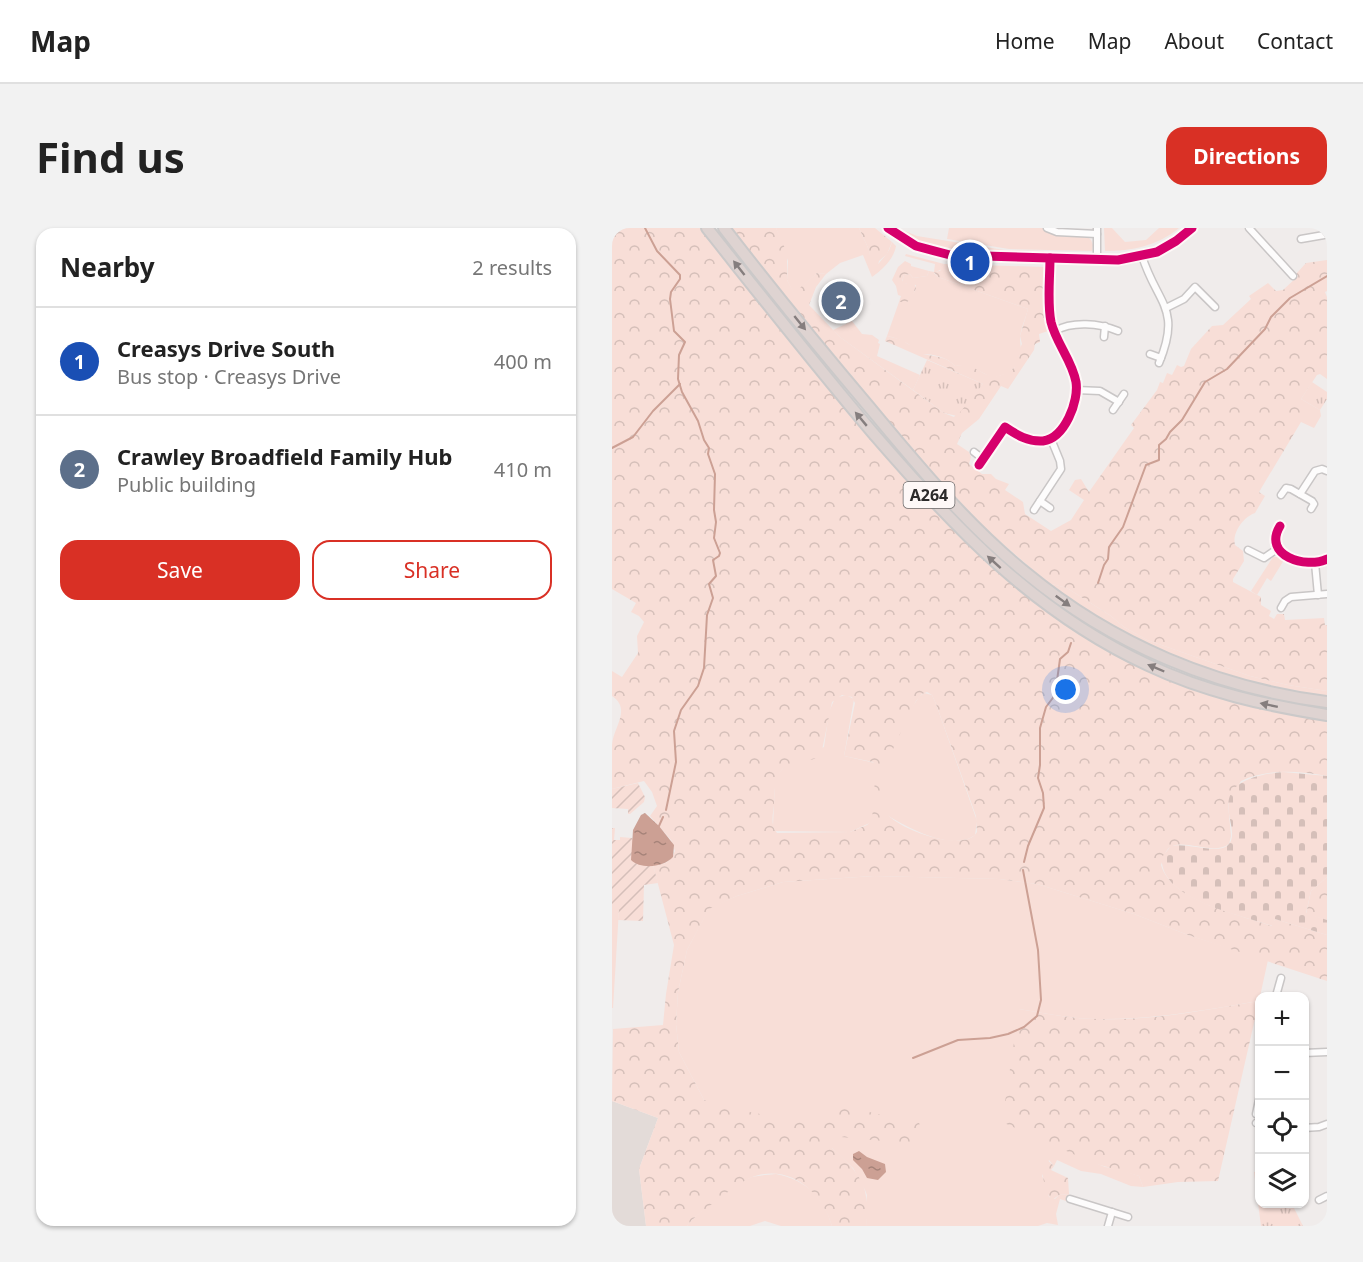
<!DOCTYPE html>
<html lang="en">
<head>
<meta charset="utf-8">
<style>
	:root { --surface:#fff; --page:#f2f2f2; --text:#222; --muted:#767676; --line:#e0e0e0; --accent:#d93025 }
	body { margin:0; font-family:"Noto Sans",sans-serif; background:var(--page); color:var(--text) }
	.controls { position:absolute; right:18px; bottom:18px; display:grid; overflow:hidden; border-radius:12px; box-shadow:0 2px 4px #0004 }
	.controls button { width:54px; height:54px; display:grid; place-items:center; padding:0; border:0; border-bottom:2px solid var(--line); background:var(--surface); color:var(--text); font:30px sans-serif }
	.you { position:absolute; left:454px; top:462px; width:21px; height:21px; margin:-15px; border:4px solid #fff; border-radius:50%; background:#1a73e8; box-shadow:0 0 0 9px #1a73e833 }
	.badge { display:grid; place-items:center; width:39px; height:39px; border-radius:50%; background:var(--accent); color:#fff; font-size:20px; font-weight:700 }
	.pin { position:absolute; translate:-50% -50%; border:3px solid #fff; box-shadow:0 2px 6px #0006 }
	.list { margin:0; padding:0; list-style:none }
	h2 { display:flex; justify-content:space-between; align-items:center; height:78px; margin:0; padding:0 24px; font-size:26px }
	h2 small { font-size:20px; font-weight:400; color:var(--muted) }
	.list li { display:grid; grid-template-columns:39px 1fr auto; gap:18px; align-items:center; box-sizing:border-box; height:108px; padding:0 24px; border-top:2px solid var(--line) }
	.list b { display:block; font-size:22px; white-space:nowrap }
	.list p { margin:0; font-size:20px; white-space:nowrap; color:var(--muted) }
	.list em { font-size:20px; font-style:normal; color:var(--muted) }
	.actions { display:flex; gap:12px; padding:18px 24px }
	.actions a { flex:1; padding:14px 0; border:2px solid var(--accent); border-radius:18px; text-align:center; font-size:21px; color:var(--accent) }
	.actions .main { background:var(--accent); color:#fff }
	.icon { flex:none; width:33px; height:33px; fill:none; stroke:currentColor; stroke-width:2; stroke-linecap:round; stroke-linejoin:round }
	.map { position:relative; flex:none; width:715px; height:998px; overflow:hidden; border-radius:18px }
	header { display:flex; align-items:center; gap:36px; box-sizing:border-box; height:84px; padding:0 30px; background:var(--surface); border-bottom:2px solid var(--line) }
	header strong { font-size:28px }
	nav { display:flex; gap:33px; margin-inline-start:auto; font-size:21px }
	.intro { display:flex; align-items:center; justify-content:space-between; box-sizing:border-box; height:144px; padding:0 36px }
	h1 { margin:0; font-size:42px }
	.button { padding:15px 27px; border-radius:18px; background:var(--accent); color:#fff; font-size:21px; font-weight:700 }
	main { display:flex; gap:36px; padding:0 36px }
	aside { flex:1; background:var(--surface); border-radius:18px; box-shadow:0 2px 4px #0004 }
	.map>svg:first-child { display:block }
	.built { fill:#e3dbd8 }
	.grass { fill:#f8ded7 }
	.forest { fill:url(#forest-crowns); fill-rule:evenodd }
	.cemetery { fill:url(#cemetery-stones) }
	.park { fill:url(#park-tufts) }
	.garden { fill:url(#garden-furrows) }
	.water { fill:url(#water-ripples) }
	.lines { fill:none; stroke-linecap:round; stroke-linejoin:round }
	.stream { stroke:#cca094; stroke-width:2 }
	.street-casing { stroke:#c9c6c6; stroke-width:9 }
	.secondary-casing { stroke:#c9c6c6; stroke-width:11 }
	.highway-casing { stroke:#cbc9c9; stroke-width:14 }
	.street { stroke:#fdfcfc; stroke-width:6 }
	.secondary { stroke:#f3f0ef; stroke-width:8 }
	.highway { stroke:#ded3d1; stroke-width:10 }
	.cycleway-casing { stroke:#fef8f7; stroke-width:13 }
	.cycleway { stroke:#d6006c; stroke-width:9 }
	.oneway { fill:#857e7e }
	.labels { text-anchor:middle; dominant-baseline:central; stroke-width:5; stroke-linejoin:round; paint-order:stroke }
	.shield { fill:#fef8f7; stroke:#6b6868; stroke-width:1.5 }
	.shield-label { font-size:16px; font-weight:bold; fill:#2c2a2a }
</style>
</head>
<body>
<header>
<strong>Map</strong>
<nav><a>Home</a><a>Map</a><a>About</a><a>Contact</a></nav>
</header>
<div class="intro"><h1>Find us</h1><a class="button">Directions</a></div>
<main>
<aside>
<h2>Nearby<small>2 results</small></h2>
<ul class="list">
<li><span class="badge" style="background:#1a4fb4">1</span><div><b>Creasys Drive South</b><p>Bus stop · Creasys Drive</p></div><em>400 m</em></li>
<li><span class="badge" style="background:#5c6f8a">2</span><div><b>Crawley Broadfield Family Hub</b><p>Public building</p></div><em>410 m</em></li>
</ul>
<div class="actions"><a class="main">Save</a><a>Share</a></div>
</aside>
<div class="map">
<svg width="715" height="998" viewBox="0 0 715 998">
	<defs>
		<pattern id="forest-crowns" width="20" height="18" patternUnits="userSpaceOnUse" patternTransform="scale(1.5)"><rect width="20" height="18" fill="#f8ded7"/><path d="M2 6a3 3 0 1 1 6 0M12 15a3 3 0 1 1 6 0" fill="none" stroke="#d5bfb9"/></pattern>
		<pattern id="cemetery-stones" width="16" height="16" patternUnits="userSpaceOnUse" patternTransform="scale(1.5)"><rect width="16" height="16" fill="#f8ded7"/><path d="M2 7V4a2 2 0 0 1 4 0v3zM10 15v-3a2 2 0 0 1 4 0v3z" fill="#d5bfb9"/></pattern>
		<pattern id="park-tufts" width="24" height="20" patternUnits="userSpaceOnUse" patternTransform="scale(1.5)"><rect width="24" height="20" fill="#f8ded7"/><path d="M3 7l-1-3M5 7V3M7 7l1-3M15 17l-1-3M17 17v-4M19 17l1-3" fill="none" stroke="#d5bfb9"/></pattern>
		<pattern id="garden-furrows" width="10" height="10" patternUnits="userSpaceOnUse" patternTransform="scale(1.5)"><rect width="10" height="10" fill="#f8ded7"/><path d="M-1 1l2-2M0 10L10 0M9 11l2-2" fill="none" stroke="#d5bfb9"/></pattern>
		<pattern id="water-ripples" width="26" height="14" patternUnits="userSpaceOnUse" patternTransform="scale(1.5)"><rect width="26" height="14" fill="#cca094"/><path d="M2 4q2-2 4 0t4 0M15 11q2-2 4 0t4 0" fill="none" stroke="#a68379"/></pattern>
	</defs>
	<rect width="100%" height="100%" fill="#f0eceb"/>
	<!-- built -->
	<polygon class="built" points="0,873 46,890 27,941 34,998 5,998 0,996"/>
	<!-- grass -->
	<g class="grass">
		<path d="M164,0h83l10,22 4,21c7,-11 16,-16 19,-29l4,4c-2,13 -14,24 -24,31l-9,-22 -23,8 -14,11 -9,-1 -23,21 -7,-14 1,-19z"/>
		<path d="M286,0l19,8 87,14 40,1v3c-48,-1 -106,6 -146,-26z"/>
		<polygon points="337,0 430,0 444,6 475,8 479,12 481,17 480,23 397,21 335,11"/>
		<path d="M492,0h8l13,14 21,-2 13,-12h20c-22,18 -47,23 -74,23z"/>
		<path d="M294,26l38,10 -2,5 -8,4 4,4 90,32c-2,8 -7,19 -8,28 0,13 4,15 -5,26v4l-9,7 -14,4c-11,-7 -25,-14 -37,-12 -8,-9 -21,-12 -34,-12 -8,-9 -22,-16 -34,-18l12,-34h8l8,-11 1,-6 -9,-1 -5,-2 2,-7 6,-1 3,4 14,-2 2,-5 5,1 1,-8 -30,-8z"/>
		<polygon points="240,93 250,106 260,107 267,112 266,115 268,116 265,128 308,147 301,162 228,109 221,102"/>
		<polygon points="689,171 708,182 709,188 702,200 689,194"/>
		<polygon points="661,329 665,329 672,332 659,353 655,350 645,367 639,363"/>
		<path d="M436,355l19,5 44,28 13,11 23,13 103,36 38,9 39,6v5c-74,-11 -149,-31 -214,-70 -23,-13 -44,-28 -65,-43z"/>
		<path d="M312,465l8,2 4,9 41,117 -2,14c-23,17 -67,-7 -88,-20l-37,17 -75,-1 -2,-5 2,-44 3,-8 8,-9 38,-18 5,-35 6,-14 11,-3 8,4 -10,57 31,7 44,-66z"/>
		<path d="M262,648l125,3 38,5 97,30 54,21 80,25 -9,41c-54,9 -107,19 -161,18 -27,0 -53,-6 -79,-10l33,135 53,23 13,2 21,7 4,11 -12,-1 -30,-12 -20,-3 -24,-11 -3,6 -5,-6 -7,16 4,8 3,13 6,2 4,-4 10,-1 -3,7 -6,-2 -4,15 2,11 -11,-2 -9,3h-171l-2,-16 2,-15 -2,-5 -12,-22 -22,-21 -103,-31 -24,-16 -25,-48 -3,-28 2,-32 9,-42 22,-42 28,-12 46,-14z"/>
		<polygon points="0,681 7,681 1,780 0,780"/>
		<path d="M164,946c30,6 48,23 56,52h-51l-16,-5 -15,5h-63c8,-12 50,-44 65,-49 8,-2 16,-2 24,-3z"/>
	</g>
	<!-- forest -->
	<g class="forest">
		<path d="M0,0h90l200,245 65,69 65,58 37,26 41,25 123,50 43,10 51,8v57c-28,-5 -59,-8 -86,5l-13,23 3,32 -2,8c-16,12 -47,-7 -60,4 -4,3 -6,12 -8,17 10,36 80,50 111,61l3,-7 52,16v46l-139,-46 -54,-21 -97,-30 -38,-5 -126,-3 -90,6 -46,14 -28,13 -22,41 -9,42 -2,32 3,28 25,48 20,7 83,16c22,0 21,-17 40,-16l72,16c4,6 2,14 -1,20l-4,1 -73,-7 -6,1 -3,10c13,11 33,30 34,49 1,10 0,19 1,29h-35c-10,-35 -44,-64 -82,-48 -11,5 -21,13 -31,21 -11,8 -25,17 -32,27h-41l-7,-57 19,-51 -46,-17 1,-72 50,-4 3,-31 8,-49 -21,-80c11,0 18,-3 22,-14l-4,-11 -21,-24 7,-10 -5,-14 -8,-11 -32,8c0,-15 0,-30 0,-44 1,-17 20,-36 0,-49v-25l10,6 16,-24 -1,-17 7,-14 -5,-6 -8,-4 5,-9 -24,-14zM315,464l5,3 4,9 40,112 1,16c-12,23 -92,-5 -95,-27 -6,-32 21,-75 34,-104l6,-7zM230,467l10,2 3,6 -11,53 29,6 3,4 -4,54 -5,5 -17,7 -73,1c-7,-8 -4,-19 -3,-28 1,-20 0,-40 25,-43 8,-1 15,-2 22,-7l11,-53z"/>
		<path d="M118,0h46l11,25v27l7,13 23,-20 9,1 -10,13 -7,18 31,32 104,76 10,4 29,-33 -98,-43 2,-5 16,4c4,5 8,4 13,8 5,3 2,4 7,6 13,3 23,2 32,12 28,-6 29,25 60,1l-1,-7 6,-4v-8l2,-4 -2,-8 8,-27 -90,-32 -4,-5 6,-1 4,-7 102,3 -3,37 5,27 -9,3 1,8 -5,2 -1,6 -26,39 -7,-3 -22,33 -17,14 -5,11 12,8 2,5 -2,7 13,10h9l5,5 13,5 -4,6 18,12 2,12 26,17 20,-11 13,-20 -15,-10 6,-10 6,-1 8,13 45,-64 -3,-3 26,-35 3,-8 3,1 4,-10 5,2 5,-10 4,2 3,-1 7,-17 21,-23 11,-1 28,-26 -2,-3 19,-13 8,8 7,-1 15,-14 -2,-2 10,-11 21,-3v31l-2,1 2,5v82l-7,-5 -3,1 -16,24v23l-42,70 6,4 -10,17c-12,4 -23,20 -20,32l8,6 1,10 -11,18v3l28,15v8l10,6 -2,5 5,3 3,-5h7l1,6 39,-2 1,7h2v66l-39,-6 -38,-9 -103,-36 -23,-13 -13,-11 -44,-28 -19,-5 -60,-52 -46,-47 -74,-85z"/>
		<polygon points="247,0 263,0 280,14 275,26 267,33 265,42 261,43 259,41 257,22"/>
		<polygon points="293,33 299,36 299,38 317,43 315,48 301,50 298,46 292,47 290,53 295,56 302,55 304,60 300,70 295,74 287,74 289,68 286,67 284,58 280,52 286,39"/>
		<polygon points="715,649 715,692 694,686 699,663"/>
		<path d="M647,773l-41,180 -40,1 -35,5 -4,-11 -46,-13 -91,-41 17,-113c26,4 52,10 79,10 54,2 107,-9 161,-18z"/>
		<path d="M432,929l10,9 -3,4 17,8 1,16 -10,1 -7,5c-7,-7 -13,-34 -8,-43z"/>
	</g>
	<!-- cemetery -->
	<path class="cemetery" d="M671,544l44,4v101l-16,14 -5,22 21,7v15l-52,-16 -2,7c-32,-11 -115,-27 -111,-69l9,-11c14,-4 45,8 56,0 21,-17 -36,-65 56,-74z"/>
	<!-- park -->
	<g class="park">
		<polygon points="315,132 371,156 345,188 332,185 301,162"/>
		<polygon points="700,154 715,164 715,171 708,182 689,171"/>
		<polygon points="647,943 648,976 680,976 691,998 649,998 642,944"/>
	</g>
	<!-- garden -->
	<g class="garden">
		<polygon points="26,555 33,569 32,574 18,586 16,586 16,581 0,580 0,561"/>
		<polygon points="0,600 3,600 2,612 8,612 8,609 20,610 41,637 46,655 32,657 31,693 6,692 7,682 0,681"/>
	</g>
	<!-- water -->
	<g class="water">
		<path d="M33,585l14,13 15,19 -1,12c-9,10 -32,13 -42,3l2,-30 8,-15z"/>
		<polygon points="247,923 255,929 273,936 274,944 266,952 255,950 250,941 241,932 241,926"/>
	</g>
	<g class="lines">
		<!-- stream -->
		<g class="stream">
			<polyline points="33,0 45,23 68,47 68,51 59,64 58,71 62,103 73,114 67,127 66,151 70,164 86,193 92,212 97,220 96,226 103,246 102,282 104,294 102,310 108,325 107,328 101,332 104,348 97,356 101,370 95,387 92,440 86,458 69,482 62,503 64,534 54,582"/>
			<polyline points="0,220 21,209 41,183 68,156"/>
			<polyline points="486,355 492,337 496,331 497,319 511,299 534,237 547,232 547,217 554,211 558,204 570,192 593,154 615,141 653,101 659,89 678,70 715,48"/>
			<polyline points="47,598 51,589"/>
			<polyline points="412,634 416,618 432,580 431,565 426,550 428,537 428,500 434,479 443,467 448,431 456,424 459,415"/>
			<polyline points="301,830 346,812 378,810 396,806 412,799 425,788 429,772 426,722 411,642"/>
		</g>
		<!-- street casing -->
		<g class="street-casing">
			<g id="street">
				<polyline points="435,0 445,4 485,6"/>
				<polyline points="637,0 681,48"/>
				<polyline points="689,11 712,7"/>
				<path d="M530,28c15,48 40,52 17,107"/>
				<polyline points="485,31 485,0"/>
				<polyline points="554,80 572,71 583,59 603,79"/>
				<path d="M443,103c17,-10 44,-8 63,0"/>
				<polyline points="492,109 493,98"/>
				<polyline points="538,126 549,130"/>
				<polyline points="464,162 488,163 507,174"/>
				<polyline points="501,182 512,166"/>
				<polyline points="362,224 371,231"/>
				<path d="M367,237l26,-38c12,8 23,15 38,14 22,-3 36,-40 33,-59 -4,-22 -20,-39 -25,-60 -4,-20 -1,-44 -1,-64"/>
				<polyline points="688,266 703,243 710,241 715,243"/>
				<polyline points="669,267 674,260 679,261 700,273 702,276 699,281"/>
				<polyline points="428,273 438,280"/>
				<polyline points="422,282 449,241 448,233 439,211"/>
				<path d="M668,298c-18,30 26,43 47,33"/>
				<polyline points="636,322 652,330 665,321"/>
				<polyline points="703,335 706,367"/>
				<polyline points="669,380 673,373 679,369 715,366"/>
				<polyline points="664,768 669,750"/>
				<polyline points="692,825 715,824"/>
				<polyline points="644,886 648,867"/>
				<polyline points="644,895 648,896"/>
				<polyline points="692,900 707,899 715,896"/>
				<polyline points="458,971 516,989"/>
				<polyline points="707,972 715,968"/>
				<polyline points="496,998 500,984"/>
			</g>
		</g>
		<!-- secondary casing -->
		<g class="secondary-casing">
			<polyline id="secondary" points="276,0 304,18 338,27 506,32 545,24 564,13 580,0"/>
		</g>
		<!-- highway casing -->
		<g class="highway-casing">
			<g id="highway">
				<path d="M95,0c55,69 109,138 166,205 81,94 161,179 275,232 57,27 117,40 179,50"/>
				<path d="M112,0c47,61 96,121 146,180 48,58 97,117 156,165 86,71 190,115 301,129"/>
			</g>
		</g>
		<!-- street -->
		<use href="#street" class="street"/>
		<!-- secondary -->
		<use href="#secondary" class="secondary"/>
		<!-- highway -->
		<use href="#highway" class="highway"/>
		<!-- cycleway casing -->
		<g class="cycleway-casing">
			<g id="cycleway">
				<polyline points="276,0 304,18 338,27 506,32 545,24 564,13 580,0"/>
				<path d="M367,237l26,-38c12,8 23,15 38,14 22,-3 36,-40 33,-59 -4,-22 -20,-39 -25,-60 -4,-20 -1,-44 -1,-64"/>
				<path d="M668,298c-18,30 26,43 47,33"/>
			</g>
		</g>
		<!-- cycleway -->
		<use href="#cycleway" class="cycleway"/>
	</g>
	<!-- one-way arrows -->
	<defs><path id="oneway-solid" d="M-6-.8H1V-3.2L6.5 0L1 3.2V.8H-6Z" transform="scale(1.5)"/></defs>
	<g class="oneway">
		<use href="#oneway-solid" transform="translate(127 40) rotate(-128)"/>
		<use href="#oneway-solid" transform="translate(188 95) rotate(51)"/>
		<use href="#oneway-solid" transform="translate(249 191) rotate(-130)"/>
		<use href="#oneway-solid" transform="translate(382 334) rotate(-138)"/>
		<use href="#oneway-solid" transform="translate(451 373) rotate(36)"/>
		<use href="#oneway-solid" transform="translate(544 440) rotate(-157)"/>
		<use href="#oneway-solid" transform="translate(657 477) rotate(-168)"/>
	</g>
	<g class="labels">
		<!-- shield labels -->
		<rect class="shield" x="291.5" y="254" width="51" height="26" rx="4.5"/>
		<g class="shield-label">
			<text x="317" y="267">A264</text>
		</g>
	</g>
</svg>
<div class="controls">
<button>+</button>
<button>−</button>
<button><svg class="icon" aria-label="locate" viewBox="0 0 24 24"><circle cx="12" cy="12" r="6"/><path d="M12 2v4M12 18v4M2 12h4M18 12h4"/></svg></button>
<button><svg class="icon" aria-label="layers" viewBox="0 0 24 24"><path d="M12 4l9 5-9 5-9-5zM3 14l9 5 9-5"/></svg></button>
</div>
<div class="you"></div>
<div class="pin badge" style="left:358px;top:34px;background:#1a4fb4">1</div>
<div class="pin badge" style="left:229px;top:73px;background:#5c6f8a">2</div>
</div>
</main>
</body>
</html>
